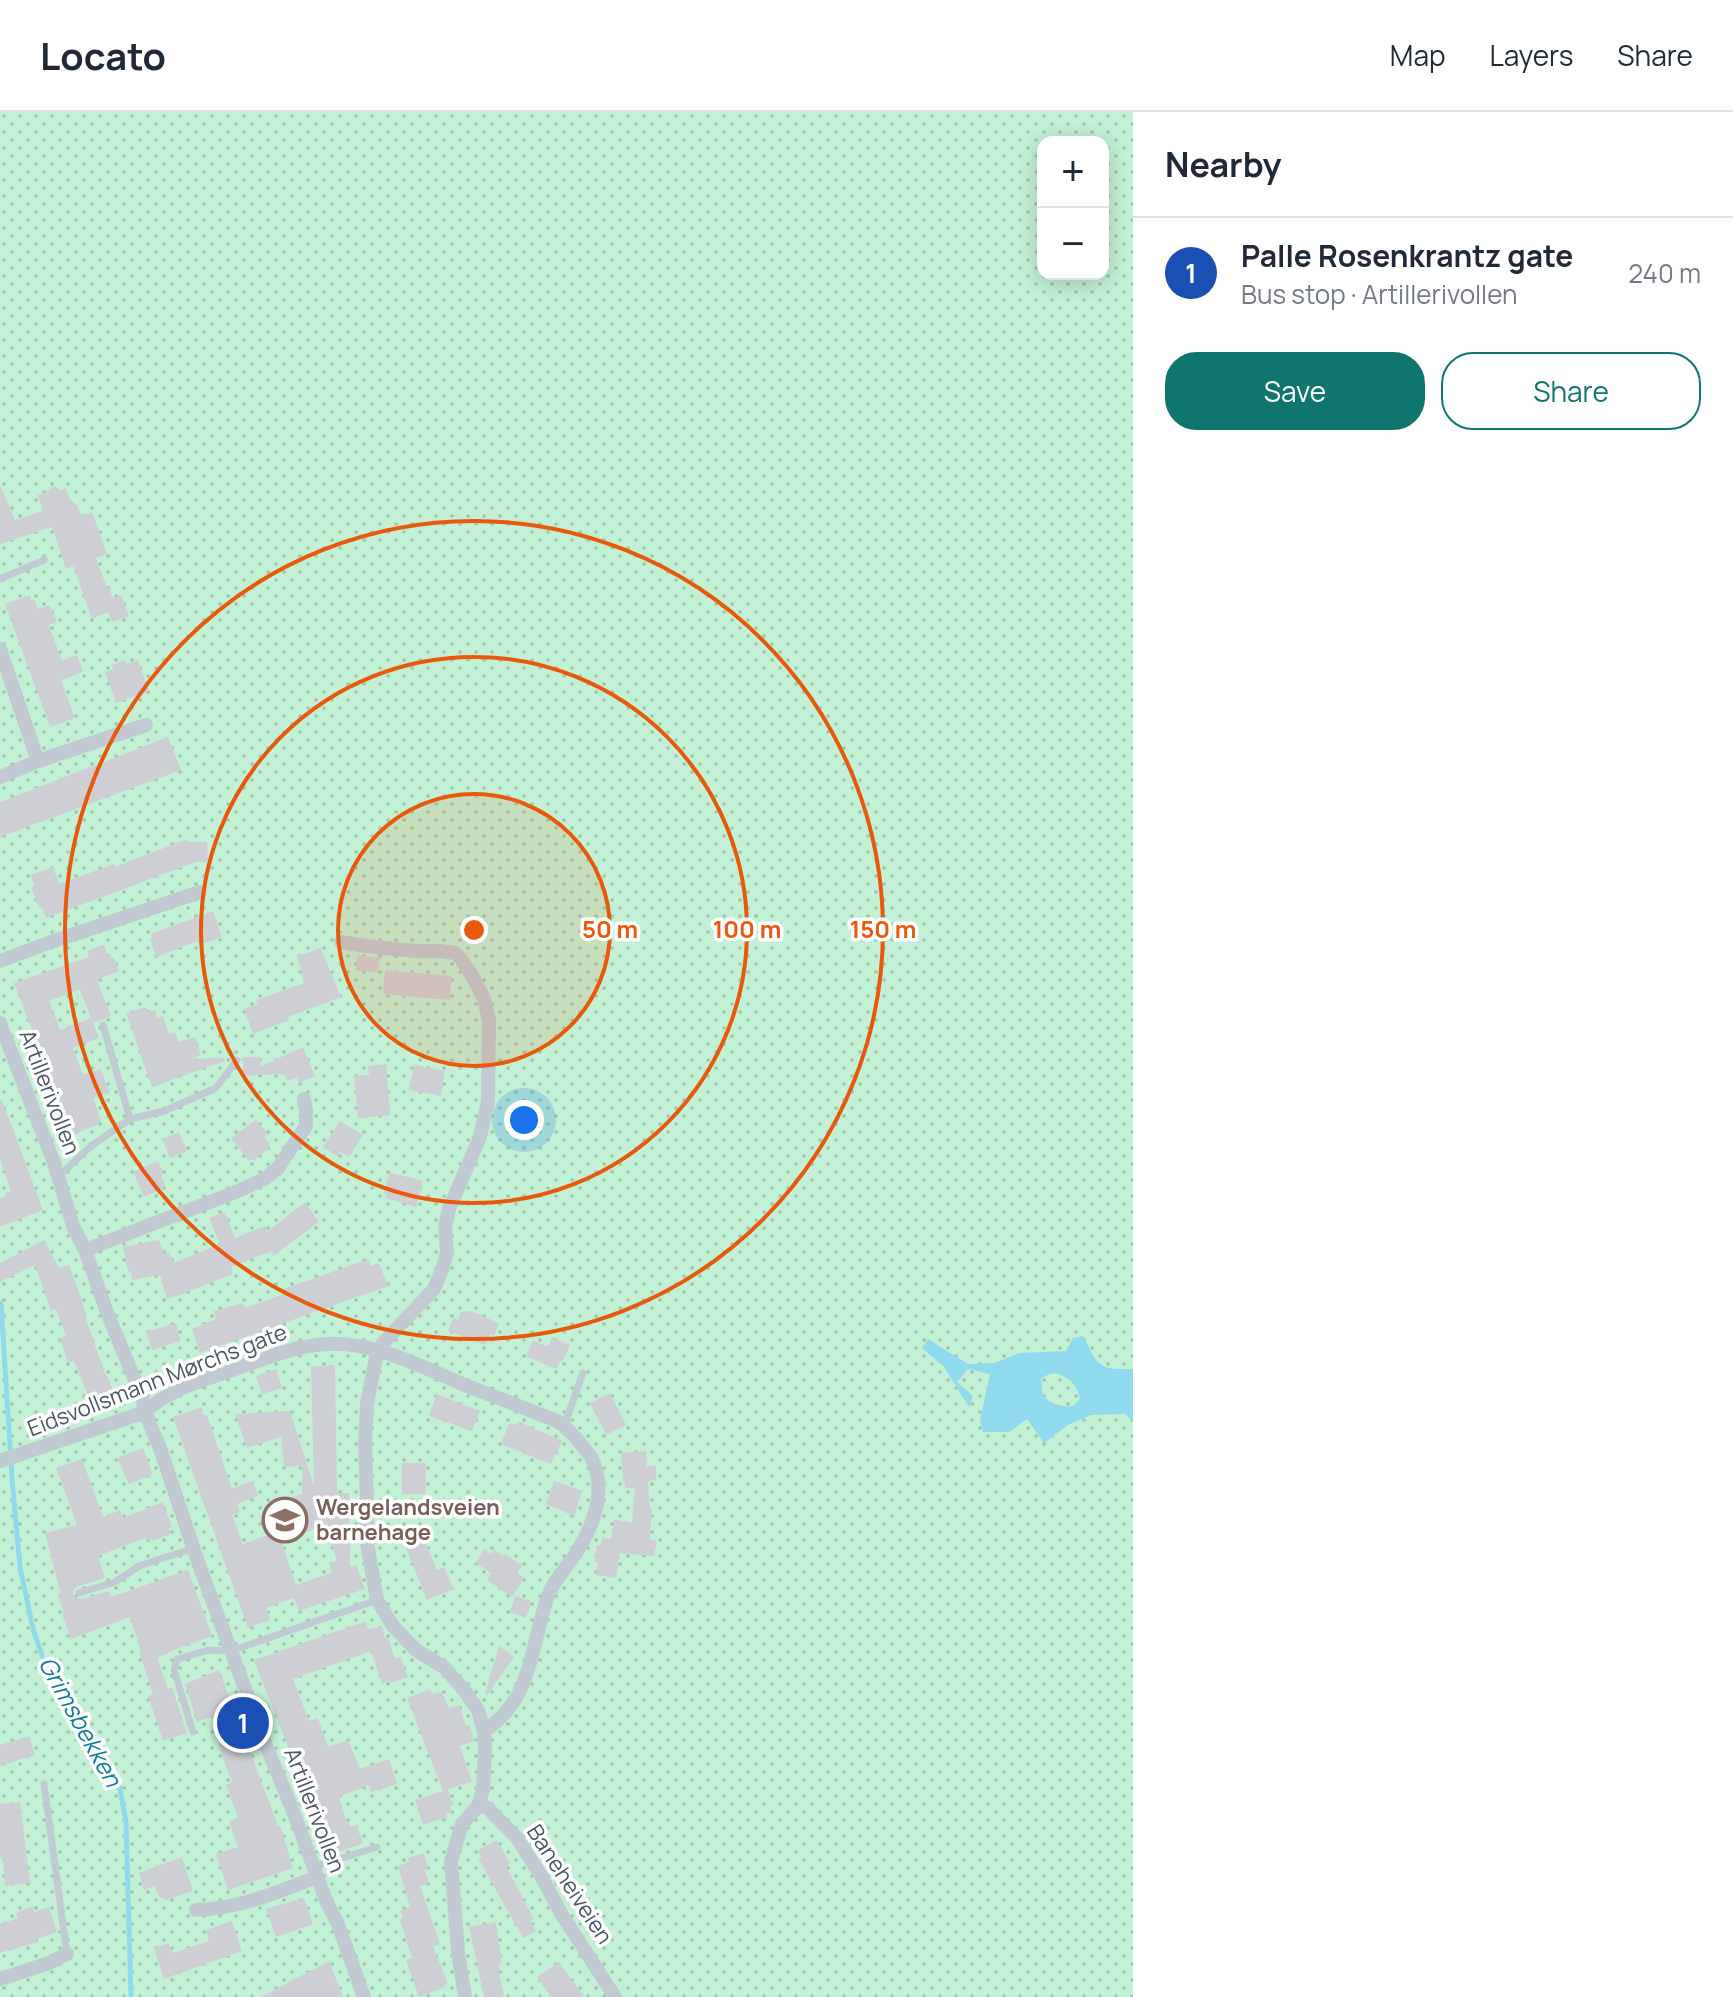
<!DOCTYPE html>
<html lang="en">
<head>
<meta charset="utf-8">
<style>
	:root { --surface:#fff; --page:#f2f2f3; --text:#1f2937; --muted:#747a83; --line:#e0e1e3; --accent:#0f766e }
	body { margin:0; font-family:Manrope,sans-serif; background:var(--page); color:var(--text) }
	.controls { position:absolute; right:24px; top:24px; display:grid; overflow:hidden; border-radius:16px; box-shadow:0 4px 20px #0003 }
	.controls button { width:72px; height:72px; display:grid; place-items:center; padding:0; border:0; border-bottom:2px solid var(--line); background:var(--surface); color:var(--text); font:40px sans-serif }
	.you { position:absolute; left:524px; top:1008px; width:28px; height:28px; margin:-20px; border:6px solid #fff; border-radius:50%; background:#1a73e8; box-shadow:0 0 0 12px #1a73e833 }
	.badge { display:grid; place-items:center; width:52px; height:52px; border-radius:50%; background:var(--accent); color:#fff; font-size:26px; font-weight:700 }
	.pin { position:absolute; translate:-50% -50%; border:4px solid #fff; box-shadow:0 2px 8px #0006 }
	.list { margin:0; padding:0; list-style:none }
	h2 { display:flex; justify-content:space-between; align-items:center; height:104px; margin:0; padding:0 32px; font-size:34px }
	h2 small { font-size:26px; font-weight:400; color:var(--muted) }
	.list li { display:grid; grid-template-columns:52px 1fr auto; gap:24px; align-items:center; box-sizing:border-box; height:112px; padding:0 32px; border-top:2px solid var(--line) }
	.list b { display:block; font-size:30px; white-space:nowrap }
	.list p { margin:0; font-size:26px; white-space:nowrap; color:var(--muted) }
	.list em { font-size:26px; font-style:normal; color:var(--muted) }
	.actions { display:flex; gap:16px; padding:24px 32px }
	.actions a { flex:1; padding:18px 0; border:2px solid var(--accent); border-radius:32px; text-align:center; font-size:28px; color:var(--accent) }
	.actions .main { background:var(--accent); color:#fff }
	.map { position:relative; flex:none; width:1133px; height:1885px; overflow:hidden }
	header { display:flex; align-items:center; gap:48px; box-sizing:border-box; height:112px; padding:0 40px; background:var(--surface); border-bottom:2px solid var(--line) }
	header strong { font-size:38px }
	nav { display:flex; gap:44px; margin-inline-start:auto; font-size:28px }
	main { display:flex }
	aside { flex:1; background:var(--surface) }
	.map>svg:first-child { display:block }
	.park { fill:url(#park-dots); fill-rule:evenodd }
	.water { fill:#90daee; fill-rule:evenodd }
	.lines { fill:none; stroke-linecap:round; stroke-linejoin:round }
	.stream { stroke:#90daee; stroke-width:5 }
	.building { fill:#cdcfd5; fill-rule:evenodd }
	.lane { stroke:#c1cad2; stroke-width:7 }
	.street { stroke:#c1cad2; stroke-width:14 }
	.ring { fill:none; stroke:#e8590c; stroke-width:4 }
	.labels { text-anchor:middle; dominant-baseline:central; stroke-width:7; stroke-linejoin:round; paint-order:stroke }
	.street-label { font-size:22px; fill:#4a5661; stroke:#fff }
	.education-label { font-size:22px; font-weight:bold; fill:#785e54; stroke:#fff; text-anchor:start }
	.water-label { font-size:24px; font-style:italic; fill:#0c7c9b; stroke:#fff }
	.centre { fill:#e8590c; stroke:#fff; stroke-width:4 }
	.ring-label { font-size:24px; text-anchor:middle; font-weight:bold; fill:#e8590c; stroke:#fff; stroke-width:7; stroke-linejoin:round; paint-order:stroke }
</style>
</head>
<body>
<header>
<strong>Locato</strong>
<nav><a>Map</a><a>Layers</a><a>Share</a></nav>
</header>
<main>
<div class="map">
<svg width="1133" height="1885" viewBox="0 0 1133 1885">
	<defs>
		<pattern id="park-dots" width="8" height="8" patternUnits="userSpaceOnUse" patternTransform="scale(2)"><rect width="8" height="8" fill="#c3f1d5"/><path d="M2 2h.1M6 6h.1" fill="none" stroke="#a0c6b0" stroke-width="1.8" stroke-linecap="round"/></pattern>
	</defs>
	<rect width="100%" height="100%" fill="#f5f3f3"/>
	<!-- park -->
	<path class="park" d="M0,0h1133v1885h-1133zM1043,30h60v132h-60z"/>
	<!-- water -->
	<path class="water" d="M1083,1224c15,30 15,34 50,33v52l-8,-7 -34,1 -23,10 -24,18 -17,-24 -18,13h-26l-3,-12 10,-46 -22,-5 -11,13 16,14 -4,11 -25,-40 -22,-19 6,-9 40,25 26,-1 25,-10 47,-2 7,-13zM1052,1261c15,1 25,11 28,26l-7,7c-13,1 -20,-1 -30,-10l-2,-18z"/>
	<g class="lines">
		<!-- stream -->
		<polyline class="stream" points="1,1191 12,1366 20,1455 33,1517 45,1552 71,1598 99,1636 119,1673 126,1709 131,1885"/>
	</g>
	<!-- building -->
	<g class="building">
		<polygon points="0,373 15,408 43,399 38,383 46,380 53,374 61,378 66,376 69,386 75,391 82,404 92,400 107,442 96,446 107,476 109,476 113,486 121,483 129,504 112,510 108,500 92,507 73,454 66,457 52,415 0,432"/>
		<polygon points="30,483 31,488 34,487 38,497 50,493 57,510 49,513 62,549 77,543 83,560 61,568 75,606 50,615 5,492"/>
		<polygon points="125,548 127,552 138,548 149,579 116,591 105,560 113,557 112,553"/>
		<polygon points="168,625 181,658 0,725 0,690"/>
		<polygon points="187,727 188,730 207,730 208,749 196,750 46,806 42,795 39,796 31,775 34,774 31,763 53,755 59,772 114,752 115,755"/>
		<polygon points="213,799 222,825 199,833 198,829 156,845 150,827 152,826 151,822"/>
		<path d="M104,833l4,10 2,-1 1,4 3,-1 5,14 -22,9 14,36 -18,7 6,15 -26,10 10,27 18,-6 9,24 -17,5 8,23 -2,1v2l-27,11 -58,-152 75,-26 -2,-6zM80,877l11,29 -31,12 -11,-29z"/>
		<polygon points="321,836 341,885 288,905 289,908 253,922 244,897 258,892 256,888 304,871 297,844"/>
		<polygon points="357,843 380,846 378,860 356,859"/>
		<polygon points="385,858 452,864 450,888 383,882"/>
		<polygon points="146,895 148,900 155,898 158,906 163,904 169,922 175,920 179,930 195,925 201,943 191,947 224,946 225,949 152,975 126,901"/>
		<polygon points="303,935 315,964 299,971 297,966 288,969 284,962 240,964 243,962 243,945 261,945 261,954"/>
		<polygon points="386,952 390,1003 358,1006 354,964 369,963 368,954"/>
		<polygon points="414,953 445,959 441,984 409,978"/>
		<polygon points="0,988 2,988 43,1098 0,1115 0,1086 6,1084 5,1081 11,1079 0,1047"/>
		<polygon points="256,1008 268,1022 264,1025 270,1032 267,1034 269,1036 253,1049 251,1047 249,1049 231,1026"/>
		<polygon points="340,1009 363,1023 349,1045 340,1040 337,1044 323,1035"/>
		<polygon points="179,1020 187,1039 170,1046 162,1027"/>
		<polygon points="158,1049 164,1062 161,1064 166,1075 144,1085 133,1060"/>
		<polygon points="389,1060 423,1069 416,1095 386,1086 387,1083 384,1082"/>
		<polygon points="305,1090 319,1110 273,1144 272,1139 231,1155 233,1162 177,1184 167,1187 160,1163 132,1168 131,1159 128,1160 123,1135 159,1128 164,1142 169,1140 174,1151 220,1132 209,1106 225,1100 235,1126 265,1114 267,1120"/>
		<polygon points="44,1128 59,1156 69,1153 83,1191 86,1204 85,1204 105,1262 108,1265 117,1290 94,1298 74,1249 68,1251 60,1226 66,1224 56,1197 51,1199 35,1153 0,1170 0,1151"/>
		<polygon points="369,1147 371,1154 379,1151 388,1174 200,1241 192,1217 216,1207 214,1199 243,1191 245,1196 284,1182 283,1177"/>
		<polygon points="470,1199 499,1211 494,1224 490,1222 485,1233 448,1219 453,1206 458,1208 461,1200"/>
		<polygon points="176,1211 181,1229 152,1238 146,1220"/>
		<polygon points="552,1225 570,1233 563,1249 560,1249 556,1257 526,1244 533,1228 548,1235"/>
		<path d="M335,1253l2,128h12l1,74 6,-2 9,24 -66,22 -5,-13 -28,10 4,12 -22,8 -75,-211 29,-10 1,8h4l25,74 20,-8 6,15 -21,8 3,8 -8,3 11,29 35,-13 -9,-25 33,-12v-28l-18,1 -3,-30 -34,11 -12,-34 55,-3 24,75 -3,-120zM325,1412l12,37 -8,2 3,10 -36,12 -14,-41z"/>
		<polygon points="276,1257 282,1276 262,1282 256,1264"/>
		<polygon points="610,1281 626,1313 606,1323 590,1291"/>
		<polygon points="437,1282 480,1299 472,1319 429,1304"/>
		<polygon points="518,1309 562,1329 551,1352 501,1332 509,1311 516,1313"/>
		<polygon points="143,1336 153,1363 129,1372 117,1346"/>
		<polygon points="646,1339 647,1355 656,1354 656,1368 648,1369 650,1397 652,1397 650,1428 657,1429 654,1444 620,1441 616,1466 596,1463 598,1450 594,1450 597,1433 601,1433 602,1426 611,1427 614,1407 632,1411 635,1376 625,1376 625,1370 623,1370 621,1341"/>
		<polygon points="82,1347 103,1405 120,1398 123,1406 163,1390 172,1415 169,1416 171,1422 152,1429 151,1427 146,1429 145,1426 98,1444 105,1466 76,1475 73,1479 74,1485 81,1487 109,1479 111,1485 188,1458 212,1524 169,1540 169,1541 157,1546 168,1577 172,1575 187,1621 163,1629 148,1584 153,1582 139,1540 141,1539 130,1505 71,1527 62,1502 64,1502 58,1484 61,1483 45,1421 77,1413 56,1356"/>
		<rect x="402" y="1351" width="24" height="31"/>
		<polygon points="554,1369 582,1379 574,1404 546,1392"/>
		<polygon points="404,1431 426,1432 437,1458 444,1455 454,1477 427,1488"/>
		<polygon points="484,1437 491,1442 494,1438 503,1444 504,1442 522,1453 517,1461 524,1466 512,1485 487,1468 491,1461 475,1451"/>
		<polygon points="515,1484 532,1489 526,1506 510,1500"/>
		<polygon points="366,1509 368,1517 382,1515 385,1526 388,1525 395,1547 401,1545 408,1565 391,1571 391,1569 382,1572 371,1539 293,1567 309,1609 318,1606 328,1635 348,1628 360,1657 389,1647 397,1672 371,1680 369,1673 339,1685 347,1711 349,1710 350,1715 356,1713 363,1731 333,1742 319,1702 313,1704 304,1684 300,1671 302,1670 254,1548"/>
		<polygon points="499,1534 514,1545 487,1583 485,1582"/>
		<polygon points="219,1558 231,1590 228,1591 231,1598 197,1610 185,1572"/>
		<polygon points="430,1577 432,1582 442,1580 449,1596 459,1593 466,1614 470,1613 474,1629 460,1634 472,1670 448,1677 453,1693 450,1694 452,1700 446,1702 447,1705 423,1713 415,1688 443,1679 407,1586"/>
		<polygon points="244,1623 278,1714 280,1713 293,1756 228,1778 216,1742 238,1735 229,1709 238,1706 226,1673 232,1670 218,1632"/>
		<polygon points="29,1624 35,1643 0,1654 0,1633"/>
		<polygon points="20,1690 30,1771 5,1774 3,1746 0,1746 0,1692"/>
		<polygon points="497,1728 510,1752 506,1754 534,1807 530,1809 536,1819 523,1826 478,1746 481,1745 478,1738"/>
		<polygon points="424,1741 428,1756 425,1758 429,1771 420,1774 440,1832 433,1834 448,1872 444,1873 445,1875 419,1885 406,1848 412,1846 400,1808 403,1806 400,1799 410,1795 398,1754 409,1750 408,1746"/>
		<polygon points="182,1745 193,1779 166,1788 160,1785 154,1774 144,1778 139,1761"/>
		<polygon points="304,1786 313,1812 276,1825 266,1797"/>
		<polygon points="33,1794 34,1800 49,1795 57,1820 36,1827 37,1830 0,1841 0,1812 18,1806 16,1801"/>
		<polygon points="232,1809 242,1839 164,1867 154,1836 169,1831 173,1841 209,1829 206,1818"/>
		<polygon points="496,1810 502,1851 499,1851 499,1860 504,1885 484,1885 469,1815"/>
		<polygon points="329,1849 343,1885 261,1885"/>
		<polygon points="559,1850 584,1885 551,1885 537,1865"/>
	</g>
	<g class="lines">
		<!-- lane -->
		<g class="lane">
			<polyline points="0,467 44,448"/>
			<polyline points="103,913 130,1007"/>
			<polyline points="58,1065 91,1034 130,1007 164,999 216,976 237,948"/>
			<polyline points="564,1314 583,1261"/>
			<polyline points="79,1481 115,1470 139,1454 194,1436"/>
			<polyline points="193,1620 174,1558 177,1547 209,1538 231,1539 377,1488"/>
			<polyline points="44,1672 67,1842"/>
			<polyline points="314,1755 377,1735"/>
		</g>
		<!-- street -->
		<g class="street">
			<polyline points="0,537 38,649"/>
			<polyline points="0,665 38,649 146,613"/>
			<polyline points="341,830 365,834 415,839 440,839 455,841 461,847 474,867 484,887 489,908 488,989 480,1025 449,1097 445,1114 447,1140 443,1155 434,1177 384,1230 377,1240 367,1292 365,1330 367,1393 366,1425 377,1488 393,1514 416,1538 445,1556 464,1578 478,1598 484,1619 485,1638 483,1678 478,1694 462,1712 451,1749 458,1840 465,1885"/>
			<polyline points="0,849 51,830 200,780"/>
			<polyline points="0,911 54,1051 73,1114 85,1138 108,1203 142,1285 145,1300 161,1339 198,1450 267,1636 291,1694 327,1791 338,1812 364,1885"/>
			<polyline points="85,1138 236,1080 266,1066 278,1056 306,1014 306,999 304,987"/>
			<path d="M0,1349l145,-49c22,-21 53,-30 82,-40 32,-11 65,-26 100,-28 44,-3 94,22 133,39 32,13 65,25 97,38 9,6 16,13 22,21 4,5 9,10 12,15 16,31 4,65 -13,93 -9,15 -24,29 -30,46 -18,50 -14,103 -64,135"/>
			<polyline points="478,1694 488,1696 517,1726 540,1762 562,1803 615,1885"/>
			<path d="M196,1798c42,-1 82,-18 121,-33"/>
			<polyline points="0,1867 49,1851 67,1842"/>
		</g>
	</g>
	<!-- distance rings -->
	<circle cx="474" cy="818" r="136" fill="#e8590c" fill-opacity=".12"/>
	<g class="ring">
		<circle cx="474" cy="818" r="136"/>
		<circle cx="474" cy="818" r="273"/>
		<circle cx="474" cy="818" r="409"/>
	</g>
	<!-- icons -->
	<defs>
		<g id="school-ring" transform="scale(2.3)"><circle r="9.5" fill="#fff" stroke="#8d6e63" stroke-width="1.5"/><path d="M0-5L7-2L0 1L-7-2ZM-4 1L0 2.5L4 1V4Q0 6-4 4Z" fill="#8d6e63"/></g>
	</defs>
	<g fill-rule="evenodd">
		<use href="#school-ring" x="285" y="1408"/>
	</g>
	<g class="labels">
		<!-- street labels -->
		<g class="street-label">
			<text transform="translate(50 980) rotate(69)">Artillerivollen</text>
			<text transform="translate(157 1268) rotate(-21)">Eidsvollsmann Mørchs gate</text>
			<text transform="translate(315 1698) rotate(69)">Artillerivollen</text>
			<text transform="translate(570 1772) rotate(57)">Baneheiveien</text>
		</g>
		<!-- education labels -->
		<g class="education-label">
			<text x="316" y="1395">Wergelandsveien<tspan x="316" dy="25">barnehage</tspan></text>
		</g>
		<!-- water labels -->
		<g class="water-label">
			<text transform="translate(81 1609) rotate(61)">Grimsbekken</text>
		</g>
	</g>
	<circle cx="474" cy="818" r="12" class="centre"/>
	<g class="ring-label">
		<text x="610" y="826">50 m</text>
		<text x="747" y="826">100 m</text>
		<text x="883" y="826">150 m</text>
	</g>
</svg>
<div class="controls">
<button>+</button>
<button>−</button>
</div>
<div class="you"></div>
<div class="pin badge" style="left:243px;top:1611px;background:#1a4fb4">1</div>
</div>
<aside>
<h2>Nearby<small></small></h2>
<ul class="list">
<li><span class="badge" style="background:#1a4fb4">1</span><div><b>Palle Rosenkrantz gate</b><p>Bus stop · Artillerivollen</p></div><em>240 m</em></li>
</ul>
<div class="actions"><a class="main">Save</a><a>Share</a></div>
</aside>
</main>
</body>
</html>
